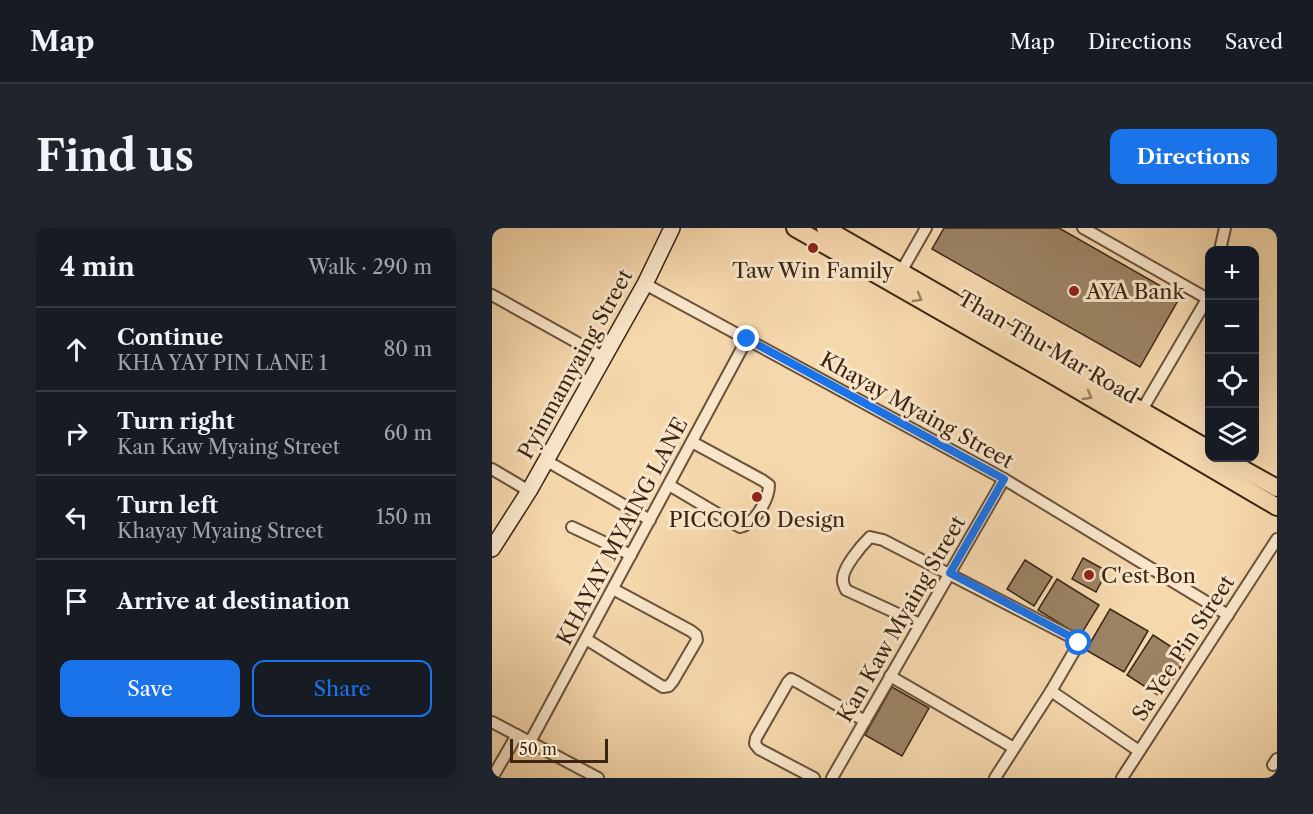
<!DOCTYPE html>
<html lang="en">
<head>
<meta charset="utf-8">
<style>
	:root { --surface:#171b24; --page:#20242c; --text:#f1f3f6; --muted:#9ea1a6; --line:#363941; --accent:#1a73e8 }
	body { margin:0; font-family:"Libre Caslon Text",serif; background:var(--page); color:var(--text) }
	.controls { position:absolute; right:18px; top:18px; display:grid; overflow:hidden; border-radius:12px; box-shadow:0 6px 24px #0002 }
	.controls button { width:54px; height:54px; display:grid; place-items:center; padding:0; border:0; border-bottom:2px solid var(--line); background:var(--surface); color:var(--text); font:30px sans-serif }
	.scale { position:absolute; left:18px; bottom:15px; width:98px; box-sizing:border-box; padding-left:6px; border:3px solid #3b2614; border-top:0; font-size:16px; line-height:21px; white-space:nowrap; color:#3b2614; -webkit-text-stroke:4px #f9e6ca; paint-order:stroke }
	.stop { position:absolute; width:18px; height:18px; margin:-14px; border:4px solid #1a73e8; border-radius:50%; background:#fff }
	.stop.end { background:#1a73e8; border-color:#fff; box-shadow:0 2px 6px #0008 }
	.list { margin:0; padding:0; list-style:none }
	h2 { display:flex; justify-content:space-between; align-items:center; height:78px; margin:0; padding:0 24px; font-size:26px }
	h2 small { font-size:20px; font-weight:400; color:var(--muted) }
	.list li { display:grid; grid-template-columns:39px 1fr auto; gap:18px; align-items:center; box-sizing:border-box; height:84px; padding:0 24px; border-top:2px solid var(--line) }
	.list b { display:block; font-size:22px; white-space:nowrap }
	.list p { margin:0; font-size:20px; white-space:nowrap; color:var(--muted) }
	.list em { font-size:20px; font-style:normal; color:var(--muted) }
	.actions { display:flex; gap:12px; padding:18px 24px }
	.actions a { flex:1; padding:14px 0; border:2px solid var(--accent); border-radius:12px; text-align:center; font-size:21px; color:var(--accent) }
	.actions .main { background:var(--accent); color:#fff }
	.icon { flex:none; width:33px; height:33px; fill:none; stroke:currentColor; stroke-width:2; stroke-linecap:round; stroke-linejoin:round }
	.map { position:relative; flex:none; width:785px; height:550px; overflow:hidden; border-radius:12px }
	header { display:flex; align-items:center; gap:36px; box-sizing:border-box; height:84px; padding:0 30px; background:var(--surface); border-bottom:2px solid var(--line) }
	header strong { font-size:28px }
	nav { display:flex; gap:33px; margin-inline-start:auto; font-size:21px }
	.intro { display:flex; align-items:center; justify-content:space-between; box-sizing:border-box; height:144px; padding:0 36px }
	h1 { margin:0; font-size:42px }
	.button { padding:15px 27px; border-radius:12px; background:var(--accent); color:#fff; font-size:21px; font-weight:700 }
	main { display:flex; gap:36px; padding:0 36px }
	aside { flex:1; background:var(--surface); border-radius:12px; box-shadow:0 6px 24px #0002 }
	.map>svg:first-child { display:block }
	.building { fill:#9c8364; stroke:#3b2614; stroke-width:1.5 }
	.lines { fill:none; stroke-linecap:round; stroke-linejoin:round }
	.street-casing { stroke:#6a523a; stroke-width:14 }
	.secondary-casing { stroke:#3b2614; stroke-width:18 }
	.primary-casing { stroke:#3b2614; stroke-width:20 }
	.street { stroke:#f9e6ca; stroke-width:10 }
	.secondary { stroke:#f9e6ca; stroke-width:15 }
	.primary { stroke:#f6d8ad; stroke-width:16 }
	.oneway { stroke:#987f60 }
	.route { stroke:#1a73e8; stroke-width:8 }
	.poi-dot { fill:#8f2418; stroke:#f9e6ca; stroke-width:2 }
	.labels { text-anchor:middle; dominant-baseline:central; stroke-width:6; stroke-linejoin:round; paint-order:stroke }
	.poi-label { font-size:21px; fill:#3b2614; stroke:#f9e6ca }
	.street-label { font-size:21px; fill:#3b2614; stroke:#f9e6ca }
</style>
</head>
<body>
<header>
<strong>Map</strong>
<nav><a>Map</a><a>Directions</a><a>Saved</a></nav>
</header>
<div class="intro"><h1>Find us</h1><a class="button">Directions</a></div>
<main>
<aside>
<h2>4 min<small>Walk · 290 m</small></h2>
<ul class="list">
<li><svg class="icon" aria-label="ahead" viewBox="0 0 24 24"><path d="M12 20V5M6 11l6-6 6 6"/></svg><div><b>Continue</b><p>KHA YAY PIN LANE 1</p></div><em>80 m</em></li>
<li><svg class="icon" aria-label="right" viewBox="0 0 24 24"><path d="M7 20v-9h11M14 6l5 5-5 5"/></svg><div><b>Turn right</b><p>Kan Kaw Myaing Street</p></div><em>60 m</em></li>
<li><svg class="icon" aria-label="left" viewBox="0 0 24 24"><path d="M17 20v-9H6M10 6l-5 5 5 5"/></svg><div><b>Turn left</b><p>Khayay Myaing Street</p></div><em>150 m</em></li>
<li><svg class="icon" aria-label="arrive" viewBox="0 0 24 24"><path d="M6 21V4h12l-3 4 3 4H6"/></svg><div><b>Arrive at destination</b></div></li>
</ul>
<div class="actions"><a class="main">Save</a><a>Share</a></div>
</aside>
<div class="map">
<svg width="785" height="550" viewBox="0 0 785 550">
	<rect width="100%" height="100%" fill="#f6d8ad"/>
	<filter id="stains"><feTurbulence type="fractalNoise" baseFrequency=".00333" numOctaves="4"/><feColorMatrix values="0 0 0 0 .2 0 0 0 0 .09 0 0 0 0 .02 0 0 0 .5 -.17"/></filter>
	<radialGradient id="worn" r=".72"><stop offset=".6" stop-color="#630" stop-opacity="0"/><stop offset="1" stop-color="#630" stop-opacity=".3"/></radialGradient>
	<!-- building -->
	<g class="building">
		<polygon points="452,0 567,0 688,69 648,139 440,21"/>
		<polygon points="591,330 615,343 604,364 580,351"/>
		<polygon points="533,332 560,349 542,378 515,361"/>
		<polygon points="565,351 607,377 588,408 546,382"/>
		<polygon points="618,381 656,403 632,444 594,422"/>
		<polygon points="661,407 695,429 669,469 635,447"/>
		<polygon points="400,459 437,480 410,528 373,507"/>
	</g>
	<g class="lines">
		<!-- street casing -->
		<g class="street-casing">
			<g id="street">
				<polyline points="591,0 716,71"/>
				<polyline points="728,22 733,0"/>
				<polyline points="406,49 434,0"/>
				<polyline points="153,56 512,251 736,387"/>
				<polyline points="0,67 111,129"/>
				<polyline points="647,187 718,66"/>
				<polyline points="53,232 158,292"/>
				<polyline points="0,241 37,263"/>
				<path d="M177,257l71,42c15,-3 29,-28 29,-42l-7,-5 -70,-38"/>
				<polyline points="80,299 139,327"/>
				<path d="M428,396l-74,-34c-1,-3 -3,-5 -3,-9 -2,-12 19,-36 27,-44l13,3 194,100 2,3 -28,48 -56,87"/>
				<polyline points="94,411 171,459 177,458 181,453 205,412 204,407 199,403 121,361"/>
				<polyline points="398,448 522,520"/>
				<polyline points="559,463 647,523"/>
				<polyline points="0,494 106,550"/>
				<polyline points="38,514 255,111"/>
				<polyline points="781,537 785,531"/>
				<polyline points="0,550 25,507"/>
				<polyline points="322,550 267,521 263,516 264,510 296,454 299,451 305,454 373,493"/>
				<polyline points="340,550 512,251"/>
				<polyline points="630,550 785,311"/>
			</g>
		</g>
		<!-- secondary casing -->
		<g class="secondary-casing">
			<polyline id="secondary" points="0,321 37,263 153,56 180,0"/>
		</g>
		<!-- primary casing -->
		<g class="primary-casing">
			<g id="primary">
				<polyline points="303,0 562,148 785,279"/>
				<polyline points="333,0 718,222"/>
				<polyline points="731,230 785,260"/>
			</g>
		</g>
		<!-- street -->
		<use href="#street" class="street"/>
		<!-- secondary -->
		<use href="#secondary" class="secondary"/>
		<!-- primary -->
		<use href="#primary" class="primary"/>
	</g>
	<!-- one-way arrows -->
	<defs><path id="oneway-chevron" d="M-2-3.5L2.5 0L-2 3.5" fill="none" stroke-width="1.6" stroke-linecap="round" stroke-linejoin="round" transform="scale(1.5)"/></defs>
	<g class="oneway">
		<use href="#oneway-chevron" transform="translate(426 70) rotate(30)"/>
		<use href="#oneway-chevron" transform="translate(596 168) rotate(30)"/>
	</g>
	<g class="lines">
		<!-- route -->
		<polyline class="route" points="255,111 512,251 458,345 585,412 587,415"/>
	</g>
	<!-- markers -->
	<g class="poi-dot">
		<circle cx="321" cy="20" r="6"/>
		<circle cx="582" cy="63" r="6"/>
		<circle cx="265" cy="269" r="6"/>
		<circle cx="597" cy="347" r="6"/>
	</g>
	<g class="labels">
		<!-- poi labels -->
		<g class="poi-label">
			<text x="321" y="42">Taw Win Family</text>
			<text x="594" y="63" text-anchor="start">AYA Bank</text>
			<text x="265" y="291">PICCOLO Design</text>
			<text x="609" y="347" text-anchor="start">C'est Bon</text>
		</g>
		<!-- street labels -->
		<g class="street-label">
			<text transform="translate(556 119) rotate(30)">Than Thu Mar Road</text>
			<text transform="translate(83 136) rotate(-61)">Pyinmamyaing Street</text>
			<text transform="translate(425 182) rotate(29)">Khayay Myaing Street</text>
			<text transform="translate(130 303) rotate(-62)">KHAYAY MYAING LANE</text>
			<text transform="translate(409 391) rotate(-60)">Kan Kaw Myaing Street</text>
			<text transform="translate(691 420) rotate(-57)">Sa Yee Pin Street</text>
		</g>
	</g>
	<rect width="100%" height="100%" filter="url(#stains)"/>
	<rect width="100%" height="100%" fill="url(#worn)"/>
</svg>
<div class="controls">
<button>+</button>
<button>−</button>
<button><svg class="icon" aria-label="locate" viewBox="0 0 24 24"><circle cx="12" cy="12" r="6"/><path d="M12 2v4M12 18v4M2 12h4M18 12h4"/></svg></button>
<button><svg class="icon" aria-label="layers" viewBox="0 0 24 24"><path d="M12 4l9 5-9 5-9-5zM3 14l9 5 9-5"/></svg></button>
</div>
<div class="scale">50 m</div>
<div class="stop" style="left:587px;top:415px"></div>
<div class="stop end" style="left:255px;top:111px"></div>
</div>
</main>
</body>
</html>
